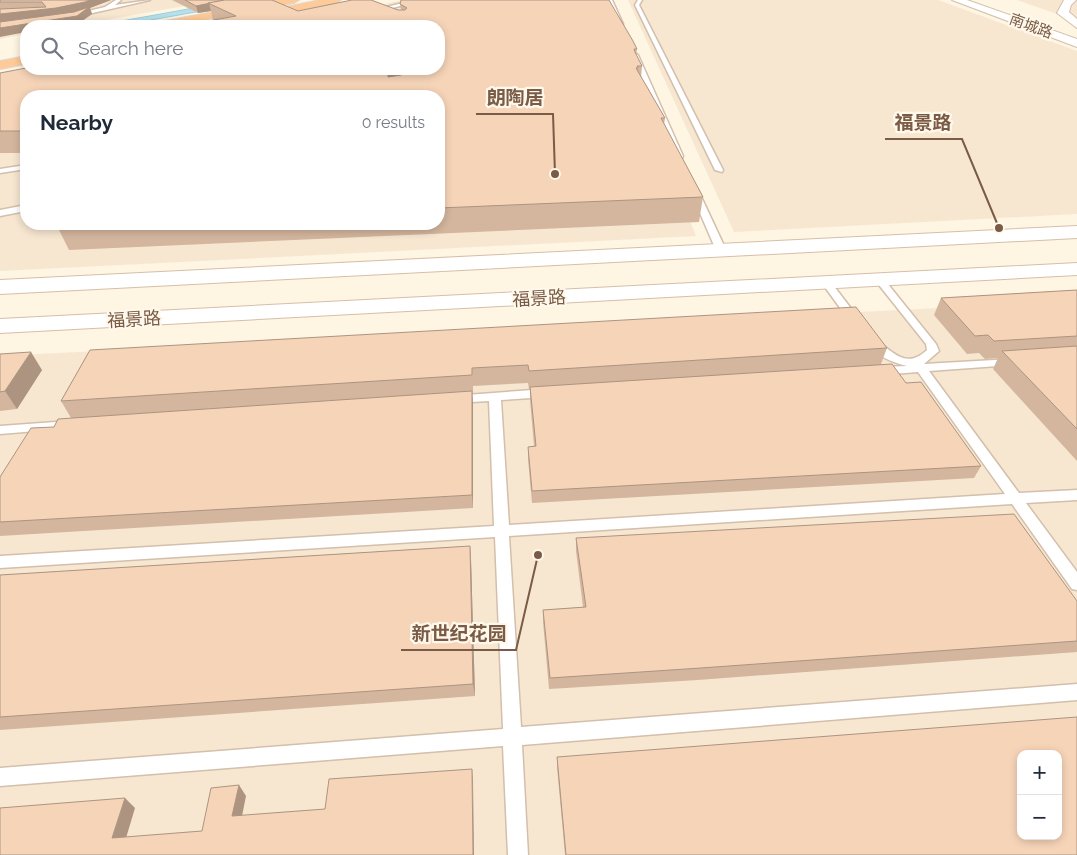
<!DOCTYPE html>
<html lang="en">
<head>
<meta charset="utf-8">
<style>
	:root { --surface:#fff; --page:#f2f2f3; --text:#1f2937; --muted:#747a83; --line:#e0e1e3 }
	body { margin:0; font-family:Raleway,"Noto Sans SC",sans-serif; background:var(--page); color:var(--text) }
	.controls { position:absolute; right:15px; bottom:15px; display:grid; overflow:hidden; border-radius:10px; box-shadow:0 2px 8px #0003 }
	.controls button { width:45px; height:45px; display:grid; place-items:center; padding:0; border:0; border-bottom:1px solid var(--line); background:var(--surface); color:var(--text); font:25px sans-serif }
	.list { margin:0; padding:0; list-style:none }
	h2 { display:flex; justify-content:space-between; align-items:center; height:65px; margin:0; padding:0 20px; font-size:21px }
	h2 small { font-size:16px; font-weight:400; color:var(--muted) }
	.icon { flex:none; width:28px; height:28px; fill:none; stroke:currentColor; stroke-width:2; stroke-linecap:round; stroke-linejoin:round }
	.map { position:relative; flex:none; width:1077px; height:855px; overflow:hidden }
	.search { position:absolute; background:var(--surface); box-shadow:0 2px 8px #0003; left:20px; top:20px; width:425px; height:55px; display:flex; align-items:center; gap:12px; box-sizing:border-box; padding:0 18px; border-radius:20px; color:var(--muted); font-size:19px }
	.panel { position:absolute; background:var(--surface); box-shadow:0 2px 8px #0003; left:20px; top:90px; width:425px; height:140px; border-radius:20px }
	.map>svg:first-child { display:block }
	.residential { fill:#f7e7d1; fill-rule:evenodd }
	.water { fill:#b6e0ea; stroke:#9bcfdc }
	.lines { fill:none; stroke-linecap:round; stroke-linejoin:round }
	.service-casing { stroke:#d3bfab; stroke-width:3 }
	.tertiary-casing { stroke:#d3bfab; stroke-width:2 }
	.secondary-casing { stroke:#d6bfa8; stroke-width:2 }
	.trunk-casing { stroke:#dfd8d3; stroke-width:2 }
	.service { fill:#fff; fill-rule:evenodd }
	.tertiary { fill:#fff; fill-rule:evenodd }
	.secondary { fill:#fff; fill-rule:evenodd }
	.trunk { fill:#feca97; fill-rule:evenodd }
	.wall { fill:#d4b69e }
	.shaded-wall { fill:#ac9481 }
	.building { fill:#f6d4b8; stroke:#ac9481; fill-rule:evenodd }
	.labels { text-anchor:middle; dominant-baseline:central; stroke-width:4.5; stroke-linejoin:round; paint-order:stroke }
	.far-street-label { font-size:15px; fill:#795b46; stroke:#fff8eb }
	.street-label { font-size:18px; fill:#795b46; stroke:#fff8eb }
	.leader { fill:none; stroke:#795b46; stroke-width:2 }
	.callout-dot { fill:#795b46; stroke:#fff8eb; stroke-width:2 }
	.callout-label { font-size:19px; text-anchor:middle; font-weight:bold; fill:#795b46; stroke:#fff8eb; stroke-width:4.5; stroke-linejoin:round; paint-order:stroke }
</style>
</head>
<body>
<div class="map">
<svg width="1077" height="855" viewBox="0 0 1077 855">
	<rect width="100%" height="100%" fill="#fef5e3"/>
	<!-- residential -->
	<g class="residential">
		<polygon points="0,0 218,0 72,26 26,26 26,34 0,39"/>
		<polygon points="403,0 602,0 696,236 0,271 0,122 26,124 26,224 439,224 439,26 317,19"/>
		<polygon points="628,0 938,0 1077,51 1077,214 734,232"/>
		<polygon points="1017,0 1077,0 1077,21"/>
		<path d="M1077,301v554h-1077v-499zM1021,754h37v82h-37z"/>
	</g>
	<!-- water -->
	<polygon class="water" points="238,0 262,0 118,26 94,26"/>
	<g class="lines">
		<!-- service casing -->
		<g class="service-casing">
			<g id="service">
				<polygon points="116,0 121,0 115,5 150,0 75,17 72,15 105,7"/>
				<polygon points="415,0 423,0 373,13 370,11"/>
				<polygon points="608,0 612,0 623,24 618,23"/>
				<polygon points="638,0 642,0 639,5 723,170 722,172 715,170 635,5"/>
				<polygon points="635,53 638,55 683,156 682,158 675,156 632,55"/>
				<polygon points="26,165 26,169 0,173 0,169"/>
				<polygon points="691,188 698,190 726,250 724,252 721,253 716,250 690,190"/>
				<polygon points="26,205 26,211 0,216 0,210"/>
				<path d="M880,277l3,1 53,66 3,7 -15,13 88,-5 6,3 -6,3 -83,6 90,122 58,-3v10l-51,3 51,69v18l-5,-1 -60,-85 -503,32 12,191 556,-43v16l-555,45 6,110h-20l-5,-109 -503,40v-18l503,-39 -8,-192 -495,31v-12l494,-30 -5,-125 -33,2 -4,-1 -2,-3 2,-3 94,-7 6,4 -6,4 -45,3 8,125 496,-31 -87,-122 -38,3 -6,-4 6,-4 27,-1c-16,-4 -30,-10 -40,-23l1,-2c18,-5 31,35 59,9l-1,-6 -51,-64z"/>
				<polygon points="827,280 830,281 859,319 859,323 851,323 822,283"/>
				<polygon points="69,421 73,422 75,425 73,428 0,434 0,426"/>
			</g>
		</g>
		<!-- tertiary casing -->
		<g class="tertiary-casing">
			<g id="tertiary">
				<polygon points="952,0 967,0 1077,39 1077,47"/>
				<polygon points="1064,0 1076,0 1071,5 1069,12 1077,19 1077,28 1057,13"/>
			</g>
		</g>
		<!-- secondary casing -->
		<g class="secondary-casing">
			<g id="secondary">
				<polygon points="1077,226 1077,238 0,294 0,280"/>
				<polygon points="1077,263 1077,275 0,333 0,319"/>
			</g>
		</g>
		<!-- trunk casing -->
		<g class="trunk-casing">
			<g id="trunk">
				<polygon points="277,0 299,0 294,3 171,26 148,26 154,23"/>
				<polygon points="320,0 341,0 336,3 276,15 270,12 276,9"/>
				<polygon points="26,56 26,64 0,69 0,61"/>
			</g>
		</g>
		<!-- service -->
		<use href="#service" class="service"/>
		<!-- tertiary -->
		<use href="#tertiary" class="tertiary"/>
		<!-- secondary -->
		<use href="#secondary" class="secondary"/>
		<!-- trunk -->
		<use href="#trunk" class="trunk"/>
	</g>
	<!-- wall -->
	<g class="wall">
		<polygon points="0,0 111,0 90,8 92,14 79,23 60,26 26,26 0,9"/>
		<polygon points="172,0 272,0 298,11 401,10 400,4 637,49 636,55 642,66 641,78 665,118 664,125 703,197 699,222 69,250 56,224 439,224 439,96 26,96 26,153 0,153 0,73 439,69 439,26 193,26 192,24 213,20 211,11 198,13"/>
		<polygon points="1077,290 1077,461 993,369 998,358 985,359 979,353 967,354 934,315 941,298"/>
		<polygon points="887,348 881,364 906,383 981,466 974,478 532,503 528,459 528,447 534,446 530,400 530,389 529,389 528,383 473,386 473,393 472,393 473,404 473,508 0,536 0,477 54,427 71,418 61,401 90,350"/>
		<polygon points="0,354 42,370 17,409 0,411"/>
		<polygon points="576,538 1077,601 1077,652 698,680 549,689 543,622 543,610 583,607 576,551"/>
		<polygon points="470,546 471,559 475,696 0,730 0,575"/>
		<polygon points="557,757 1077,855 565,855 557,767"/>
	</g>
	<!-- shaded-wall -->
	<g class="shaded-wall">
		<polygon points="90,0 111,0 90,8 92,14 79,23 60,26 26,26 26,32 0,37 0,14"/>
		<polygon points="209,3 211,11 198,13 196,6"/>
		<polygon points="396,69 421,69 413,79 388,77 388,74"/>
		<polygon points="31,352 42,370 17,409 5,391"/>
		<polygon points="472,391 473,404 473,508 472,495"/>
		<polygon points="470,546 471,559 475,696 473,684"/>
		<polygon points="472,769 473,780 474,855 473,855"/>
		<polygon points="239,785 246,796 240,826 232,816"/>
		<polygon points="125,798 135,808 123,848 112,838"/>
	</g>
	<!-- building -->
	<g class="building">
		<polygon points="0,0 90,0 85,2 56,8 0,14 0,9 46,7 42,2 0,2"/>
		<polygon points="185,0 225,0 196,6"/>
		<polygon points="225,0 272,0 298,11 352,0 371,0 398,10 405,10 407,8 400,4 401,0 609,0 633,41 637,49 634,49 635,52 642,66 637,66 638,68 636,68 665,118 661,118 703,197 439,208 439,96 26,96 26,131 0,131 0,73 26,68 396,69 388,74 388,77 401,75 410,69 439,69 439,26 196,26 192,24 236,16 208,3"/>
		<polygon points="89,7 77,16 0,28 0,22 74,12"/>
		<polygon points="1077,290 1077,336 994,341 988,335 975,336 941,298"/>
		<polygon points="856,307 887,348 529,371 528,365 472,368 472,375 61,401 90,350"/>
		<polygon points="1077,346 1077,429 1002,351"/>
		<polygon points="31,352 5,391 0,392 0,354"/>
		<polygon points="892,364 906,383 921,382 981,466 532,491 528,447 536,446 530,387"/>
		<polygon points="472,391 472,495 0,522 0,477 31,428 54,427 58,419"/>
		<polygon points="1014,514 1077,601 1077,641 701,668 550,678 543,610 586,607 576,538"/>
		<polygon points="470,546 473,684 0,717 0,575"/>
		<path d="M1077,717v138h-511l-9,-98zM1021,754h37v82h-37z"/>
		<polygon points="472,769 473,855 0,855 0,808 125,798 112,838 202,831 211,788 239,785 232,816 325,809 329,779"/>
	</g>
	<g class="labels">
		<!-- far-street labels -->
		<g class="far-street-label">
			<text transform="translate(1031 26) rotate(20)">南城路</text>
		</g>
		<!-- street labels -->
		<g class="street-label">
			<text transform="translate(539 298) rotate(-3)">福景路</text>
			<text transform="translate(134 319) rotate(-3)">福景路</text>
		</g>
	</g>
	<!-- callouts -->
	<path class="leader" d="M555 174L553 114H476M999 228L962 139H885M538 555L516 650H401"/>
	<g class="callout-dot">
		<circle cx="555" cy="174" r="5"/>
		<circle cx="999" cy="228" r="5"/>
		<circle cx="538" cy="555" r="5"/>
	</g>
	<g class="callout-label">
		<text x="515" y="104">朗陶居</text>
		<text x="923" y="129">福景路</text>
		<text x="459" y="640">新世纪花园</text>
	</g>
</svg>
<div class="controls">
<button>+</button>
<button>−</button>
</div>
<div class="search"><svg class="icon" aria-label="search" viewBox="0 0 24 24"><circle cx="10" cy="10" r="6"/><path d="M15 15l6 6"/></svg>Search here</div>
<section class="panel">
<h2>Nearby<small>0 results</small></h2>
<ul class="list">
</ul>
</section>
</div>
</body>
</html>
